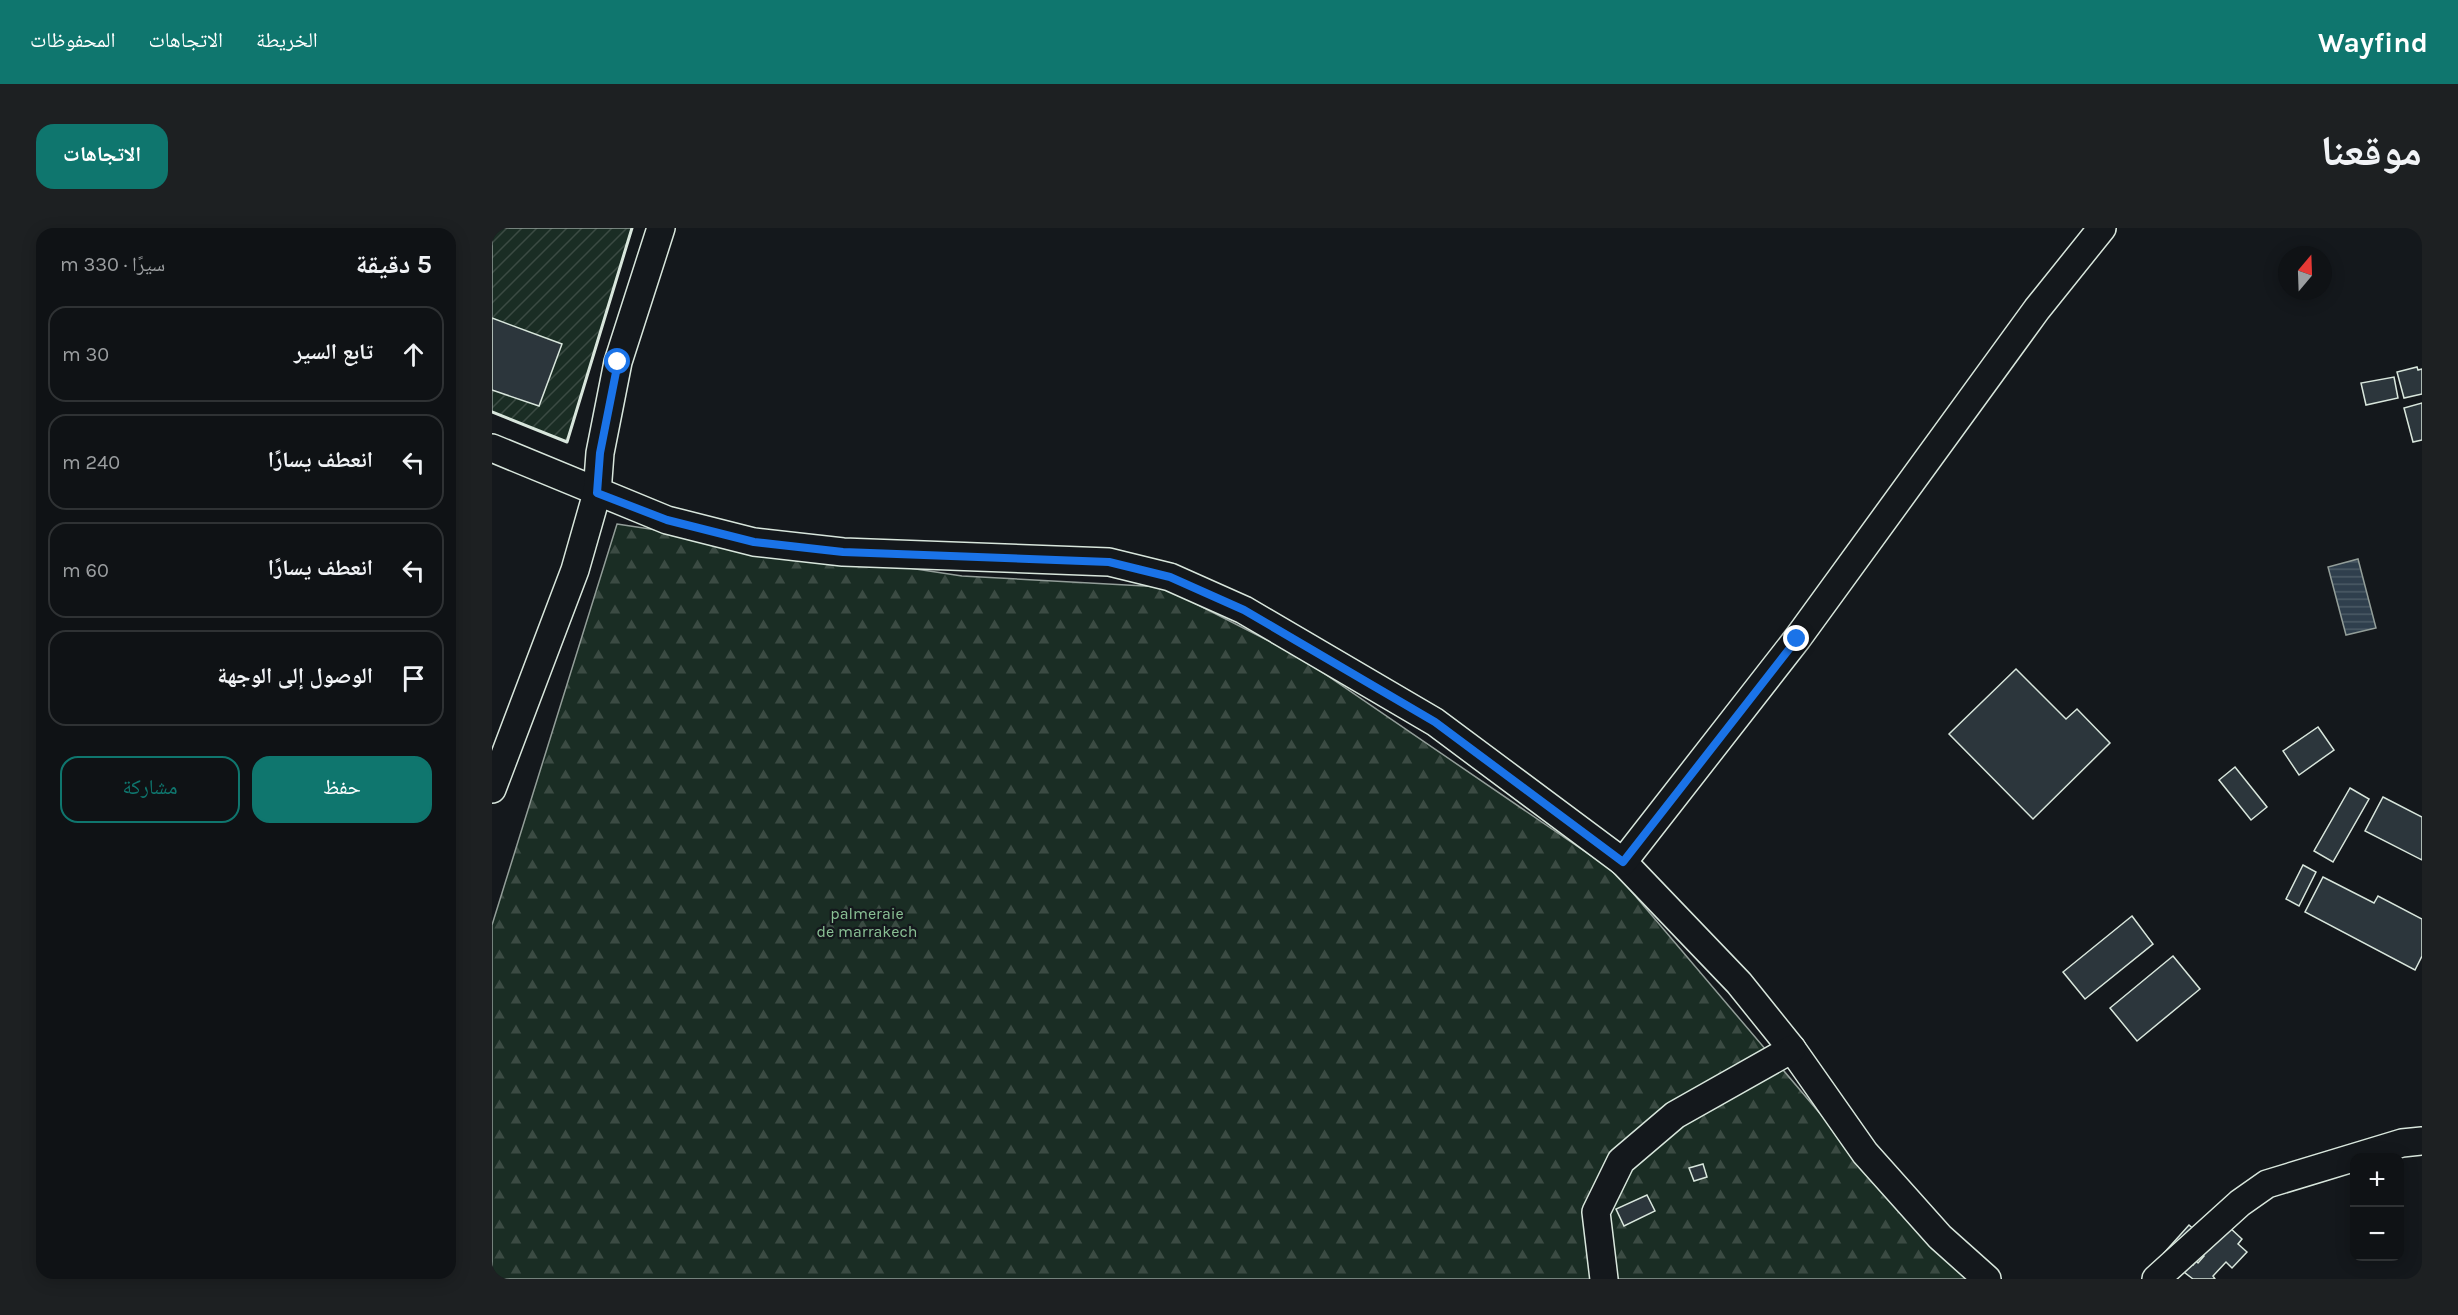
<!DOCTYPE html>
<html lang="ar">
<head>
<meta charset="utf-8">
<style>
	:root { --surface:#0f1215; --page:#1d2022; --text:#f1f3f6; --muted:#9b9ea0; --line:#2f3234; --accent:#0f766e }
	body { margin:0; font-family:Karla,"Noto Naskh Arabic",sans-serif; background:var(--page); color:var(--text); direction:rtl }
	.controls { position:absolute; right:18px; bottom:18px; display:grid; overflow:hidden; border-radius:12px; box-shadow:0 3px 15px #0003 }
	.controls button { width:54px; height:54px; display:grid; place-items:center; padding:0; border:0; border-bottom:2px solid var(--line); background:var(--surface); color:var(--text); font:30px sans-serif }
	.compass { position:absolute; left:1786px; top:18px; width:54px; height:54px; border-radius:50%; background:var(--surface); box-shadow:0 3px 15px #0003; rotate:19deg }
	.stop { position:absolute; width:18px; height:18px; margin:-14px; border:4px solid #1a73e8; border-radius:50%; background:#fff }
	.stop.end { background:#1a73e8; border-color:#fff; box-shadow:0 2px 6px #0008 }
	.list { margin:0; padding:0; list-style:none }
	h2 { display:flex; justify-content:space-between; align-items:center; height:78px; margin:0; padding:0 24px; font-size:26px }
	h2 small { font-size:20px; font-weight:400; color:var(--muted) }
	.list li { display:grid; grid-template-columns:39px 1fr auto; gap:18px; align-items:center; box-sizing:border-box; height:96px; margin:0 12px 12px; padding:0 12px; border:2px solid var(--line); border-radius:18px }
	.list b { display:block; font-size:22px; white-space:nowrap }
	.list em { font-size:20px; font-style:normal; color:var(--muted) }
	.actions { display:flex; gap:12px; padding:18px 24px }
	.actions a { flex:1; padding:14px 0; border:2px solid var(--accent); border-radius:18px; text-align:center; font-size:21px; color:var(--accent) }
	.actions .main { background:var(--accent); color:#fff }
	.icon { flex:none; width:33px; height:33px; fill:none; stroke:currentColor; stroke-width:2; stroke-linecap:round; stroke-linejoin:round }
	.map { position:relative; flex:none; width:1930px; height:1051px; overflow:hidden; direction:ltr; border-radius:18px }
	header { display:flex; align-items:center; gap:36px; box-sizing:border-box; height:84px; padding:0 30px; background:var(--accent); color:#fff }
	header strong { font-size:28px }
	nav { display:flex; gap:33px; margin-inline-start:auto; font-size:21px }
	.intro { display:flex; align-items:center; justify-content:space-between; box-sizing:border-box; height:144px; padding:0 36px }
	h1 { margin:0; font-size:42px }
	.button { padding:15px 27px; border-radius:18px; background:var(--accent); color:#fff; font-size:21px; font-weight:700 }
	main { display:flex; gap:36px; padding:0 36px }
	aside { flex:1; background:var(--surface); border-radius:18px; box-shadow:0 3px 15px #0003 }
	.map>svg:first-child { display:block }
	.forest { fill:url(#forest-firs); stroke:#939e99; stroke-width:1.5 }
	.garden { fill:url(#garden-furrows); stroke:#939e99; stroke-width:1.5 }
	.water { fill:url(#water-rules); stroke:#939e99; stroke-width:1.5 }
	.building { fill:#2c363c; stroke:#d8e6dc; stroke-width:1.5 }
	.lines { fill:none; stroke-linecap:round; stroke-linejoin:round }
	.minor-casing { stroke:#d8e6dc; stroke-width:30 }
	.minor { stroke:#14181c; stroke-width:27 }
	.wall { stroke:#d8e6dc; stroke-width:3 }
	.route { stroke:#1a73e8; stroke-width:8 }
	.labels { text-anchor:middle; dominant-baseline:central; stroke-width:4.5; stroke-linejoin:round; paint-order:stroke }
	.park-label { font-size:16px; fill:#8ac095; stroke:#14181c }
</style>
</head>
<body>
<header>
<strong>Wayfind</strong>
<nav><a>الخريطة</a><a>الاتجاهات</a><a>المحفوظات</a></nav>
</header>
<div class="intro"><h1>موقعنا</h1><a class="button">الاتجاهات</a></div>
<main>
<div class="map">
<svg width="1930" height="1051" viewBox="0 0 1930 1051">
	<defs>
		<pattern id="forest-firs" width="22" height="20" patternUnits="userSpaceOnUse" patternTransform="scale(1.5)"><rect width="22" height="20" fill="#1a2d24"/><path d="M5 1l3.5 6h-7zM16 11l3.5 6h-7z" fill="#3b4b43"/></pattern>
		<pattern id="garden-furrows" width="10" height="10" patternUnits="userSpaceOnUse" patternTransform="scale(1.5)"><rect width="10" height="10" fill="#1a2d24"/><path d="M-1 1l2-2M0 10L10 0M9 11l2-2" fill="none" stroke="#3b4b43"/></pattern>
		<pattern id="water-rules" width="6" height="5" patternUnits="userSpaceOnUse" patternTransform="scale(1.5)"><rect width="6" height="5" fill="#2f3f4d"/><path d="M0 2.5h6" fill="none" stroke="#4c5b66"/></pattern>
	</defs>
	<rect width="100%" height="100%" fill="#14181c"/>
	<!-- forest -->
	<polygon class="forest" points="125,296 470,348 671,359 808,429 1123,644 1449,1028 1485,1051 0,1051 0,697"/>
	<!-- garden -->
	<polygon class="garden" points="0,0 140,0 75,214 0,184"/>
	<!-- water -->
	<polygon class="water" points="1866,331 1884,400 1854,407 1836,339"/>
	<!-- building -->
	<g class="building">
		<polygon points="0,90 70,116 47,178 0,162"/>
		<polygon points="1925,139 1926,142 1930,141 1930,166 1912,170 1905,144"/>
		<polygon points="1902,149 1906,170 1874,177 1869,155"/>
		<polygon points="1930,175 1930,212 1921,214 1912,180"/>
		<polygon points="1524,441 1574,491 1585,481 1618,515 1541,591 1457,506"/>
		<polygon points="1826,499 1842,522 1807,547 1791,523"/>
		<polygon points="1743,539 1775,579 1759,592 1727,552"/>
		<polygon points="1858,560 1877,571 1841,634 1822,623"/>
		<polygon points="1891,569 1930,589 1930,632 1873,603"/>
		<polygon points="1811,637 1824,644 1807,678 1794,671"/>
		<polygon points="1831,649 1882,675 1886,668 1930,691 1930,728 1923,742 1813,684"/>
		<polygon points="1640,688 1661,716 1593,771 1571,744"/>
		<polygon points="1681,728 1708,761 1645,813 1618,780"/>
		<polygon points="1211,936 1215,949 1202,953 1197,940"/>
		<polygon points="1155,967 1163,983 1132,998 1124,981"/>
		<polygon points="1697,997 1705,1004 1677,1029 1672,1025"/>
		<polygon points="1737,999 1750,1011 1746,1016 1755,1024 1740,1040 1734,1034 1721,1048 1723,1051 1701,1051 1688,1041 1695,1033 1701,1037 1704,1033 1706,1035 1712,1028 1705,1021 1710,1014 1718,1021"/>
	</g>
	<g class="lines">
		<!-- minor casing -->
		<g class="minor-casing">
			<g id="minor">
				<polyline points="0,220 175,292 262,314 351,324 617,334 678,349 752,382 943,494 1131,634 1247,755 1300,821 1373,925 1448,1009 1495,1051"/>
				<polyline points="0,561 83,342 105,265 108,225 126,134 169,0"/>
				<polyline points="1131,634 1305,411 1545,81 1610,0"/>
				<polyline points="1112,1051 1104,984 1129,933 1183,887 1300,821"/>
				<polyline points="1664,1051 1748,975 1775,956 1910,915 1930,913"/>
			</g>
		</g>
		<!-- minor -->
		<use href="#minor" class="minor"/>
		<!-- wall -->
		<polyline class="wall" points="0,184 75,214 140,0"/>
	</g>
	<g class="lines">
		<!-- route -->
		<polyline class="route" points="126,134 108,225 105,265 175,292 262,314 351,324 617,334 678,349 752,382 943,494 1131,634 1305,411"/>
	</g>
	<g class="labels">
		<!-- park labels -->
		<g class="park-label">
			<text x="375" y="685">palmeraie<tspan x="375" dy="18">de marrakech</tspan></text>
		</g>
	</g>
</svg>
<div class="controls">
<button>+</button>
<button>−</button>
</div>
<svg class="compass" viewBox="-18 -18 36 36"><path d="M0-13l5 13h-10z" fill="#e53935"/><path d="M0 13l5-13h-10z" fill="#9b9ea0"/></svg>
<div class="stop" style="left:126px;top:134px"></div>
<div class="stop end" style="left:1305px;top:411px"></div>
</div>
<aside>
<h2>5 دقيقة<small>سيرًا · 330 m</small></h2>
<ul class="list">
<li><svg class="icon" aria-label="ahead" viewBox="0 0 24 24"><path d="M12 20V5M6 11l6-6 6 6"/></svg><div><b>تابع السير</b></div><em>30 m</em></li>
<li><svg class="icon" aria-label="left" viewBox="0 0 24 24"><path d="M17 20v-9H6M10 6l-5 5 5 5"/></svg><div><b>انعطف يسارًا</b></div><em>240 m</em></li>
<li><svg class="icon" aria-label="left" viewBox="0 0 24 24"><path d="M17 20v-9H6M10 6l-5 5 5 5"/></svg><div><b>انعطف يسارًا</b></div><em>60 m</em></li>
<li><svg class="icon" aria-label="arrive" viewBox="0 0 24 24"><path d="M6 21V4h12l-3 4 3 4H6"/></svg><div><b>الوصول إلى الوجهة</b></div></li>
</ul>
<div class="actions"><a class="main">حفظ</a><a>مشاركة</a></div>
</aside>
</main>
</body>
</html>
